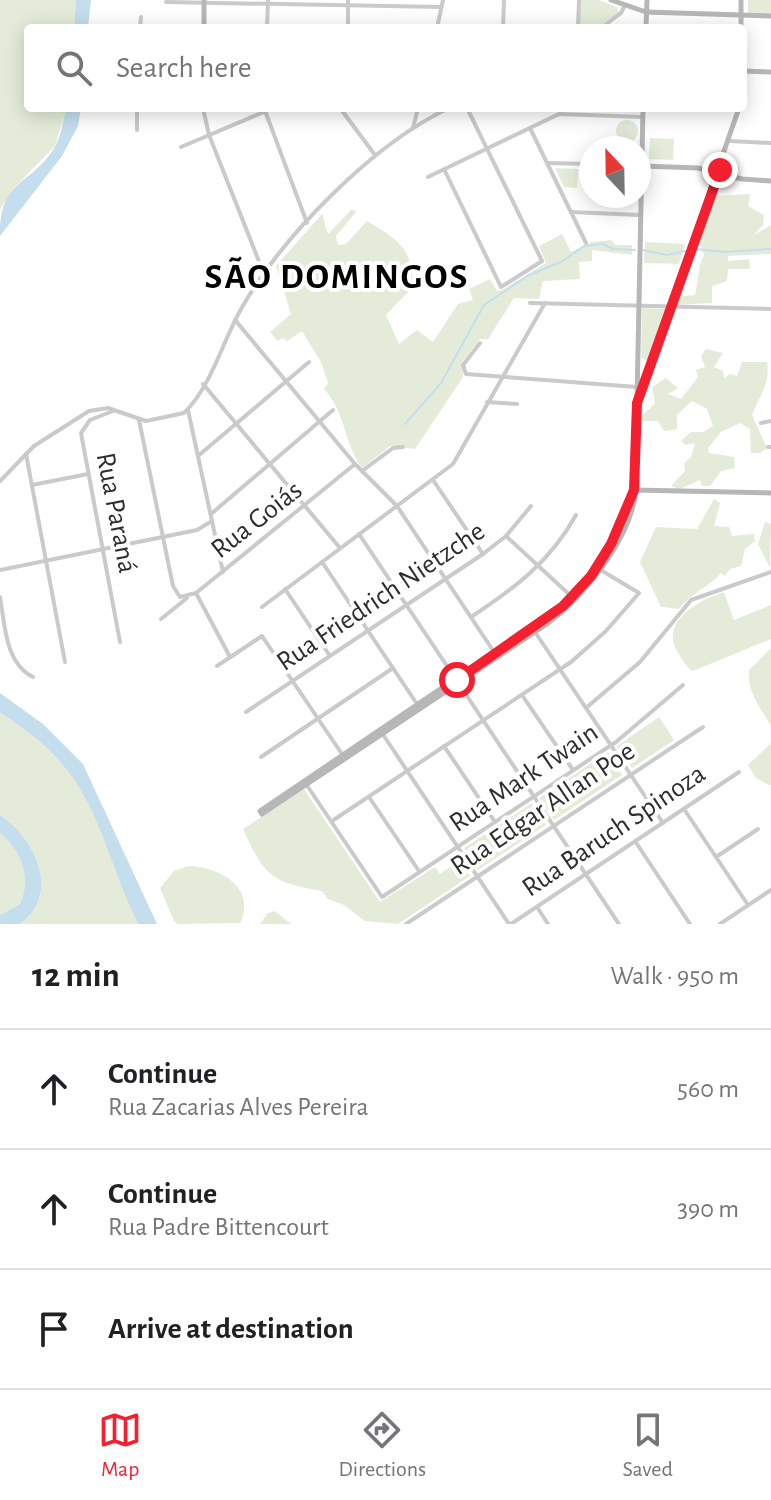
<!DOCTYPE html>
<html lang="en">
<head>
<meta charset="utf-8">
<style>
	:root { --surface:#fff; --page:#f2f2f2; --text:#202124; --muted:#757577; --line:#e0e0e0; --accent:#f42030 }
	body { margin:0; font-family:"Alegreya Sans",sans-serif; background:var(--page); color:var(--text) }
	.compass { position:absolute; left:579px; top:136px; width:72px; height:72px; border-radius:50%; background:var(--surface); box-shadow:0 4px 20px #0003; rotate:338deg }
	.stop { position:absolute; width:24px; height:24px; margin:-18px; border:6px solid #f42030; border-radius:50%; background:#fff }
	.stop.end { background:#f42030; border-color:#fff; box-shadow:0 2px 8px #0008 }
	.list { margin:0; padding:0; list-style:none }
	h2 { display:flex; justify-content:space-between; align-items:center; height:104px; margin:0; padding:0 32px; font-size:34px }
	h2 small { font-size:26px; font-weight:400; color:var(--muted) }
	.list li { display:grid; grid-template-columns:52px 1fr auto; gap:24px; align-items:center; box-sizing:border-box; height:120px; padding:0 32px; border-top:2px solid var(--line) }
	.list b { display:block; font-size:30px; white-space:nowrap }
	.list p { margin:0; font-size:26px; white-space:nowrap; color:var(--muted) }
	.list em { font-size:26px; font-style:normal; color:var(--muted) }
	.icon { flex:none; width:44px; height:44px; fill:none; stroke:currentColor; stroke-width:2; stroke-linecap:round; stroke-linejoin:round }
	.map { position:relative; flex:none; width:771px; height:924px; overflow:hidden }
	.search { position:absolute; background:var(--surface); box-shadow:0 4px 20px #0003; left:24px; right:24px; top:24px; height:88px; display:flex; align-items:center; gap:20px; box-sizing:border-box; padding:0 28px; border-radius:8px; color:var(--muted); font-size:30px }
	.sheet { height:464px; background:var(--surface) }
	nav { display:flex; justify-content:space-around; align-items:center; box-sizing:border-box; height:112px; border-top:2px solid var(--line); background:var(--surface); font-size:22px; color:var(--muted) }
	nav a { display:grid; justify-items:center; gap:4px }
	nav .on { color:var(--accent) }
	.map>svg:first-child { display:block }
	.green { fill:#e4ecd9 }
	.water { fill:#c4deee }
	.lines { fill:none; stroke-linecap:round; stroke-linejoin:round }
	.stream { stroke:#c4deee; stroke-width:2 }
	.street { stroke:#cacaca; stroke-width:4 }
	.secondary { stroke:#b7b7b7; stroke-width:5 }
	.route { stroke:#f42030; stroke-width:10 }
	.labels { text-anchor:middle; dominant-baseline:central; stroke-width:8; stroke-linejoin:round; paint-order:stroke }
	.street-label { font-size:28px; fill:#2d2d2d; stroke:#fff }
	.district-label { font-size:36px; font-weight:bold; letter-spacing:2px; fill:#000; stroke:#fff }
</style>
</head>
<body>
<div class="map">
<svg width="771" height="924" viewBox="0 0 771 924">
	<rect width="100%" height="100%" fill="#fff"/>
	<!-- green -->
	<g class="green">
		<polygon points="0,0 76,0 74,28 28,28 28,108 66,110 55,146 12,190 0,210"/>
		<polygon points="580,0 598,0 617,7 619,13 597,28 580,28"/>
		<rect x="748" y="0" width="23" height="15"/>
		<circle cx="627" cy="131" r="11"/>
		<polygon points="650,138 674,139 673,160 649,159"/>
		<polygon points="555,168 578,169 577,188 564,187"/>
		<path d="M750,194l-2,12 16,9 -1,10 -9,10 17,-10v-6v35l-43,2v5l21,-2 1,10h-22l-1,12 -15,5v17l-38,2 1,-8 20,-2c4,-14 2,-28 9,-40l-4,-12 13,-47z"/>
		<path d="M352,209l4,3 -20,24 2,9 8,-1 21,-23c31,19 47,27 45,67l-26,27 13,29 18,-14 16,12 25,-38 15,-4 -4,-11 21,-10 7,12 5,-1 44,-27 -7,-17 23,-12 9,18 20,-10 21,-2 3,5h17v10l-40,-5v11l-13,1 1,17 -37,2 -4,18 -25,-1 -26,41h-8l-18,23 1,15 -48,72 -25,-3 -28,22c-18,-24 -16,-55 -38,-79l4,-6 -7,-21 -19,-31 -15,10 -4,-3 -5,3 -8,-9 21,-18 -15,-48 46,-52 6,20z"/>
		<polygon points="645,242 685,244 679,264 644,263"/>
		<polygon points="642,308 666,309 648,359 645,360 641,358"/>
		<path d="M706,349l17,4 -9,14 9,4 1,7 6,-4 7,2 5,-14h25c4,22 -9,36 -15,53l15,33 -7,5h-9l-1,-24 -10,-6 -19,9 -13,16 1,5 25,4 1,11 -14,3 -11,15h-8l-2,-6 -21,9 -8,-3 14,-15 -1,-8 7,-6 4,-14 -9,2 -5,-4 10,-9h12l10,-6 -6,-17 -15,-8 -15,14v14l-13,2 -6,-10h-16v-6l13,-11 -3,-17 14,-9 12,10 -10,6 13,5 17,-22 -2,-7 9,-3 -4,-11z"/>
		<path d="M714,499l6,4 -6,23 15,1 3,9 22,-2 1,7 -10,8 -4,17 -11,3 -5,7 -4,-3c-12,14 -30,20 -42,36l-18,-2 -21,-45 16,-35 41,2z"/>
		<polygon points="765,522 771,524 770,568 758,544"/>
		<path d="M724,592l10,28 37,-15v34l-78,32c-8,-5 -11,-12 -16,-20 -17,-30 22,-51 47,-59z"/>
		<path d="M771,648v78c-11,-19 -24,-34 -22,-56z"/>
		<path d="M0,713c95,58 97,117 138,211h-118c42,-30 15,-86 -20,-109z"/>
		<polygon points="659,717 674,740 632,768 617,746"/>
		<polygon points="771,743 771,785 769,785 756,778 748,765"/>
		<polygon points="608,752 622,775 554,820 539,798"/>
		<path d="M304,789l76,113 55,-35 5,7 20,-14 10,16 -72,48 -33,-3 -21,-16 -16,-6 -6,-8c-50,-8 -58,-15 -79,-62z"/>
		<polygon points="532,803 546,825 478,870 464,848"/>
		<path d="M0,833c21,17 32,45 20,71l-20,11z"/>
		<path d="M189,866c30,1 68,21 51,57l-62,1 -4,-3 -14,-33 14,-17z"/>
		<polygon points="275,911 291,924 260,924 268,913"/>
	</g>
	<!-- water -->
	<g class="water">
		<polygon points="76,0 91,0 88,28 74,28"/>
		<path d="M66,108h15l-3,18 -16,30 -62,80c0,-57 27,-48 53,-86 8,-12 10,-28 13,-42z"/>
		<path d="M0,693l43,31 40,40 74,160h-19c-44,-94 -40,-151 -138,-211z"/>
		<path d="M0,815c35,23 62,79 20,109h-20v-9l20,-11c12,-26 1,-54 -20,-71z"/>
	</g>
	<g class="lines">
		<!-- stream -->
		<g class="stream">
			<polyline points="643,250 667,255 695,249 725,252 771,249"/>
			<polyline points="405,424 441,383 484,305 529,275 561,262 584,246 603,244 613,249 635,250"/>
		</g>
		<!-- street -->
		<g class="street">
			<polyline points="166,2 441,7"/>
			<polyline points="140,28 141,17"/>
			<polyline points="267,28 268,0"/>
			<polyline points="348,28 348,0"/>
			<polyline points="437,28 443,0"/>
			<polyline points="503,28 504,0"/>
			<polyline points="578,28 579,0"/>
			<polyline points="601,28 621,13 625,5"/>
			<polyline points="203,108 209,135 264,274"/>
			<polyline points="264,108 307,223"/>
			<polyline points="340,108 375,155"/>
			<polyline points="413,128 418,108"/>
			<polyline points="530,128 586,243"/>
			<polyline points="137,130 137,108"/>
			<polyline points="730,141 771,143"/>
			<polyline points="181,147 273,108"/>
			<polyline points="547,163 591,164"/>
			<polyline points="444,169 501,287 542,261 467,108"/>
			<polyline points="428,177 559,114 643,117"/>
			<polyline points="571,212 639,215"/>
			<polyline points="530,303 771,309"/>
			<polyline points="235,320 355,464 397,506 494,652"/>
			<polyline points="480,343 463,365 466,374 637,387"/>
			<polyline points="203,384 340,548"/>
			<polyline points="487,402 517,404"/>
			<polyline points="188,410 223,572"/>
			<polyline points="113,411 90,420 81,433 120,642"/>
			<polyline points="139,420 173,586 180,597 196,593 355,464"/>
			<polyline points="761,423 771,421"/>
			<polyline points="768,447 771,447"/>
			<polyline points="26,454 65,662"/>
			<polyline points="198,456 309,362"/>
			<polyline points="362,471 393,448 403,447"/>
			<polyline points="433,480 483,554"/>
			<path d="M0,481l34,-35 55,-35 19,-3 38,13 38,-8c27,-26 38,-70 56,-102 41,-74 133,-167 209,-203"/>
			<polyline points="32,485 88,474"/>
			<polyline points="211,514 333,410"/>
			<polyline points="359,534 619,924"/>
			<polyline points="506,536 572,597"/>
			<polyline points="322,562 419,707"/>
			<polyline points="0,570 197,530 212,521"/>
			<polyline points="285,589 330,656"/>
			<polyline points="196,593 230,657"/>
			<path d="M0,597c5,28 5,66 33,80"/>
			<polyline points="262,607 453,464 545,303"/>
			<path d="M471,617c44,-29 79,-55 105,-102"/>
			<polyline points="161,619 187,598"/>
			<polyline points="533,629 663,823"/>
			<polyline points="217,666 262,636 344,757"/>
			<polyline points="522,695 573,770"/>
			<polyline points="586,708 640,662 691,600 771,572"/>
			<polyline points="246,712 483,554 506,536 531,506"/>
			<polyline points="382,733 509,924"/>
			<polyline points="444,746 495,822"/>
			<polyline points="261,757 393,668"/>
			<polyline points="306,784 382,897 616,742 683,685"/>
			<polyline points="369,797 419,871"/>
			<polyline points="684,809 748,905"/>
			<polyline points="332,821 571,662 606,631 639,593 599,569"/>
			<polyline points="635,841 690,924"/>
			<polyline points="716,857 758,829"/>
			<polyline points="537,907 548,924"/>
			<polyline points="406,924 703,727"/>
			<polyline points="511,924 739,772"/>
			<polyline points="720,924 771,890"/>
		</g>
		<!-- secondary -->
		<g class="secondary">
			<polyline points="611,0 646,12 771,16"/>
			<polyline points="204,28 204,0"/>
			<polyline points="646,28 647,0"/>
			<polyline points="741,28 741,0"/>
			<polyline points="743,71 771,72"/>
			<polyline points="642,166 698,168 742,179 771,181"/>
			<polyline points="638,398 739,108"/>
			<path d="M634,490l-32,70 -39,46 -303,205 2,3 285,-190c37,-28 80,-81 88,-127l8,-389"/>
			<polyline points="634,490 771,493"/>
		</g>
	</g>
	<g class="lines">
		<!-- route -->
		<polyline class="route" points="457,680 563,606 591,576 611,544 634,490 637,403 720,170"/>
	</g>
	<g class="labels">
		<!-- street labels -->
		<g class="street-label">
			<text transform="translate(116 513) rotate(79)">Rua Paraná</text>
			<text transform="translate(257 520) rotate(-38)">Rua Goiás</text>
			<text transform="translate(381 597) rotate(-34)">Rua Friedrich Nietzche</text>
			<text transform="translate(524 778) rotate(-34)">Rua Mark Twain</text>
			<text transform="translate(543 809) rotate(-34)">Rua Edgar Allan Poe</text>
			<text transform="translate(614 831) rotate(-34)">Rua Baruch Spinoza</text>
		</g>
		<!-- district labels -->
		<g class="district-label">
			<text x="337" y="277">SÃO DOMINGOS</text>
		</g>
	</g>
</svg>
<svg class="compass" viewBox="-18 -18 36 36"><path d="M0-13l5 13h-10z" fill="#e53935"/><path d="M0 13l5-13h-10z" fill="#757577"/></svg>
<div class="stop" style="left:457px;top:680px"></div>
<div class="stop end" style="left:720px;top:170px"></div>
<div class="search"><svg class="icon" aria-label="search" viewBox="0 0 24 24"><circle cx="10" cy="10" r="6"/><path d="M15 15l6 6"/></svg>Search here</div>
</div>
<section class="sheet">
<h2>12 min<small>Walk · 950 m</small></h2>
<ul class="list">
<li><svg class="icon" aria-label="ahead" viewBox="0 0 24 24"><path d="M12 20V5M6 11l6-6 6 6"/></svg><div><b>Continue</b><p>Rua Zacarias Alves Pereira</p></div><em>560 m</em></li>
<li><svg class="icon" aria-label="ahead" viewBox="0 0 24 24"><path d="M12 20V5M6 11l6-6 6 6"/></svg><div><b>Continue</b><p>Rua Padre Bittencourt</p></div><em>390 m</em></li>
<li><svg class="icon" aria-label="arrive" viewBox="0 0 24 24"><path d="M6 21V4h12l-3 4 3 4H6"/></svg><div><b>Arrive at destination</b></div></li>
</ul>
</section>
<nav>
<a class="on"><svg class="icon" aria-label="map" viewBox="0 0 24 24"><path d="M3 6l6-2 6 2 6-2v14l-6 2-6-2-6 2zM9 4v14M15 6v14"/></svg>Map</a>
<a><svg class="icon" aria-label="directions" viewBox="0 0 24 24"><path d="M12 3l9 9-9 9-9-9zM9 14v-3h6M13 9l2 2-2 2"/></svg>Directions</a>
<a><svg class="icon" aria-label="saved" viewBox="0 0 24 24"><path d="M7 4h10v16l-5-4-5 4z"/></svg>Saved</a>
</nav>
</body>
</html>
